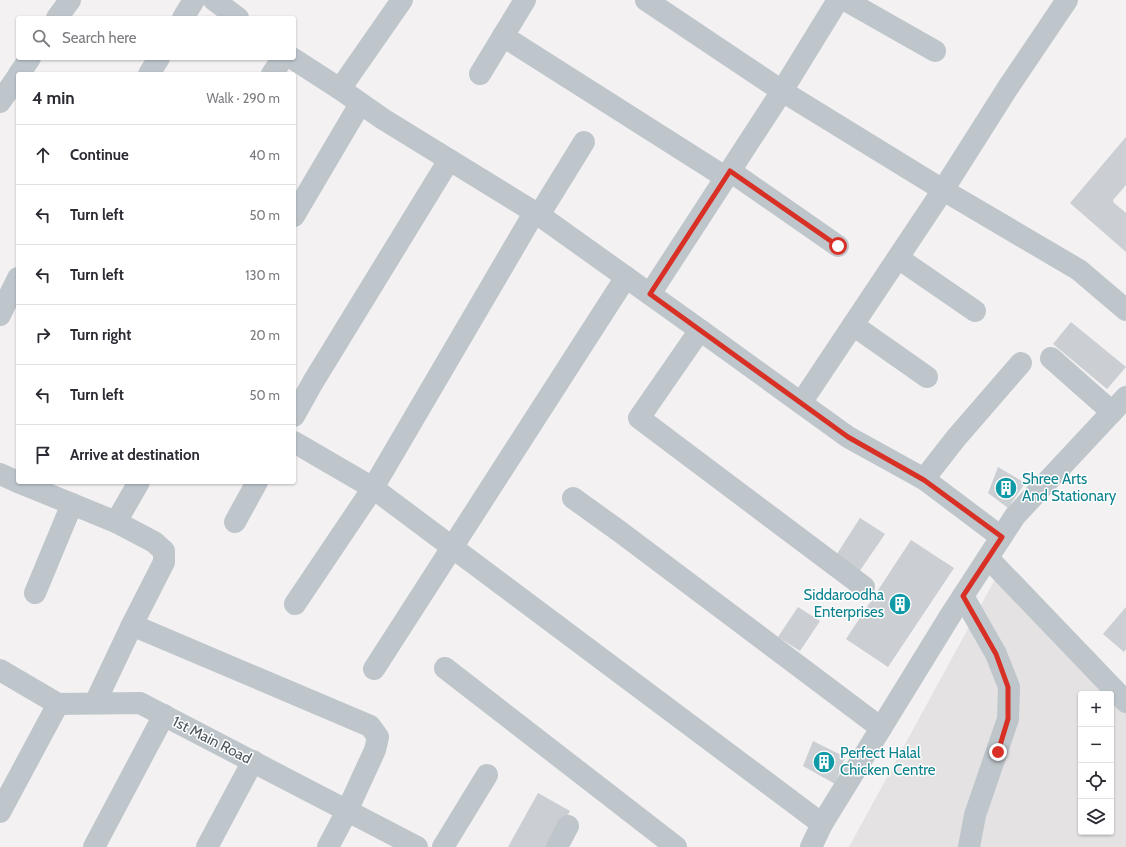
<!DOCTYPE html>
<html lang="en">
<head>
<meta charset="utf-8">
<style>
	:root { --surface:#fff; --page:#f7f7f7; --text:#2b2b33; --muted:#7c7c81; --line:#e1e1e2 }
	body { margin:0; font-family:Cabin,sans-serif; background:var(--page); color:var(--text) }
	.controls { position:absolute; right:12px; bottom:12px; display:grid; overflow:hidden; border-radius:4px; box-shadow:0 1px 3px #0004 }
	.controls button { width:36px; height:36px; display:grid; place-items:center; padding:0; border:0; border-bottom:1px solid var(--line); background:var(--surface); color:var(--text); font:20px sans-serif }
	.stop { position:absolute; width:12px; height:12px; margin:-9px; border:3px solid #d93025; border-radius:50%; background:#fff }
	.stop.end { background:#d93025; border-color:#fff; box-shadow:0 1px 4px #0008 }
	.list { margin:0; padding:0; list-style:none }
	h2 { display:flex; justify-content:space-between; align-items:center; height:52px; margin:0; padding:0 16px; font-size:17px }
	h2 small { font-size:13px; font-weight:400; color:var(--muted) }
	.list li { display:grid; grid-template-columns:26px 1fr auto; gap:12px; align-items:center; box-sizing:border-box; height:60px; padding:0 16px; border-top:1px solid var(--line) }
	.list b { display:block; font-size:15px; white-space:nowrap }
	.list em { font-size:13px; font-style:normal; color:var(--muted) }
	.icon { flex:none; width:22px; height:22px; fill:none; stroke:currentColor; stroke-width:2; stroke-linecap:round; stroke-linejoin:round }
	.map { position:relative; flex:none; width:1126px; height:847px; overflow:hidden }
	.search { position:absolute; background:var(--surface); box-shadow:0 1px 3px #0004; left:16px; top:16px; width:280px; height:44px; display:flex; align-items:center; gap:10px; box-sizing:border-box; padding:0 14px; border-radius:4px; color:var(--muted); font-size:15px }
	.panel { position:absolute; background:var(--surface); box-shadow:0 1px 3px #0004; left:16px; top:72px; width:280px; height:412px; border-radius:4px }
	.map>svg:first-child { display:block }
	.education { fill:#e4e2e2; fill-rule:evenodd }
	.building { fill:#cbced3 }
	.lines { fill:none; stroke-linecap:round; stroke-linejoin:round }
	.minor { stroke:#bec6cc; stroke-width:22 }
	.route { stroke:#d93025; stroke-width:5 }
	.labels { text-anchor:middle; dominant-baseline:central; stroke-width:3; stroke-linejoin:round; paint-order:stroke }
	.culture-label { font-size:15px; fill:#0d838f; stroke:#fff; text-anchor:start }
	.street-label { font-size:15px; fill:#4a555c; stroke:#fff }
</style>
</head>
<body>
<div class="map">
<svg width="1126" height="847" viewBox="0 0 1126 847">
	<rect width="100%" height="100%" fill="#f3f1f1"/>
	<!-- education -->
	<path class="education" d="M1000,570l126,126v151h-277zM1081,694h30v138h-30z"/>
	<!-- building -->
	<g class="building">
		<polygon points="1126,137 1126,185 1113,200 1114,203 1126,213 1126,252 1070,203"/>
		<polygon points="1071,322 1126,367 1107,389 1053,344"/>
		<polygon points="998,467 1025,483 1008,508 988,493"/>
		<polygon points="860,518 885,534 859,572 835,557"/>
		<polygon points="911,540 954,568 888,667 846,639"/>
		<polygon points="798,607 820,621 800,651 778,637"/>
		<polygon points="1126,607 1126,649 1124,652 1103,634"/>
		<polygon points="813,741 845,757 835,784 803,766"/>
		<polygon points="538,793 570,811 550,847 508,847"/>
	</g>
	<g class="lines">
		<!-- minor -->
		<g class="minor">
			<polyline points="214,0 238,18"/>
			<polyline points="646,0 782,91 943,190 1079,270 1126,310"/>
			<polyline points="845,0 935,51"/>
			<polyline points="57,18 70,0"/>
			<polyline points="183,18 194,0"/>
			<polyline points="503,36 725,177"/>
			<polyline points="292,58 340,89 383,119 539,215 700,330 848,437 924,479 1001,537"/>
			<polyline points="19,74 30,58"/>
			<polyline points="149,74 159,58"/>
			<polyline points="272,74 283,58"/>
			<polyline points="480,74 525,0"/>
			<polyline points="340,89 402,0"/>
			<polyline points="0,102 18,76"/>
			<polyline points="730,171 838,246"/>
			<polyline points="539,215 584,142"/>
			<polyline points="294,216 360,104"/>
			<polyline points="898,258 975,311"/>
			<polyline points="650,294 782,91 838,0"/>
			<polyline points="0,315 18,278"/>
			<polyline points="853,325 927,377"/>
			<polyline points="700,330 639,418 864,587"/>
			<polyline points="1051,358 1112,412"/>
			<polyline points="801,403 943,190 1009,86 1067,0"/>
			<polyline points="294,416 313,382 449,160"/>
			<polyline points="294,442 373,488 822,824"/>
			<polyline points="0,474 18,482"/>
			<polyline points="924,479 956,438 1021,363"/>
			<polyline points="18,482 116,522"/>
			<polyline points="573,498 619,531 881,728"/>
			<polyline points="235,522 257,482"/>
			<polyline points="988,558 1126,702"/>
			<polyline points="35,593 72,504"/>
			<polyline points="963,596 996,654 1009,687 1008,719 975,815 969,847"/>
			<polyline points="295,604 373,488 534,213"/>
			<polyline points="132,625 370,726 378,737 375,750 347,811 328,847"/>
			<polyline points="445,668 676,847"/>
			<polyline points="374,669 626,277"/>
			<polyline points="0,670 58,704 140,703 417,847"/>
			<polyline points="95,703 132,625 164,562 164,551 154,542 116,522 139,482"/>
			<polyline points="0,812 58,704"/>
			<polyline points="94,847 164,715"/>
			<polyline points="207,847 253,761"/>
			<polyline points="443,847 487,775"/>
			<polyline points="557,847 568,826"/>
			<polyline points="811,847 822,824 950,616 1015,516 1126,397"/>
		</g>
	</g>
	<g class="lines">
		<!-- route -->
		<polyline class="route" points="838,246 730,171 650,294 848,437 924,480 1002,537 963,596 996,654 1008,687 1008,719 998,752"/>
	</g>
	<!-- icons -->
	<defs>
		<g id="building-disc" transform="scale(1.15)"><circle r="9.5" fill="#0f9aa8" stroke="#fff"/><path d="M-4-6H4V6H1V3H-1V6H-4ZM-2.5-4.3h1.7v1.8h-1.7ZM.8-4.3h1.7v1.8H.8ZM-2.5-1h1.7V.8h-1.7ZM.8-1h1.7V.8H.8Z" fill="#fff"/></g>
	</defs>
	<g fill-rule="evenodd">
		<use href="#building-disc" x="1006" y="488"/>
		<use href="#building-disc" x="900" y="604"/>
		<use href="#building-disc" x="824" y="762"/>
	</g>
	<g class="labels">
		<!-- culture labels -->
		<g class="culture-label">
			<text x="1022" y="479">Shree Arts<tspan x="1022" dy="17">And Stationary</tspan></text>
			<text x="884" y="595" text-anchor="end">Siddaroodha<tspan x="884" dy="17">Enterprises</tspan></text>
			<text x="840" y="753">Perfect Halal<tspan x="840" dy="17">Chicken Centre</tspan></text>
		</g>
		<!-- street labels -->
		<g class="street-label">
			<text transform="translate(212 740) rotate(27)">1st Main Road</text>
		</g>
	</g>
</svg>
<div class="controls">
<button>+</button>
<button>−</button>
<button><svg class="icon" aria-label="locate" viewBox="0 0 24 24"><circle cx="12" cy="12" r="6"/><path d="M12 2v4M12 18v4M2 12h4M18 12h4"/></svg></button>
<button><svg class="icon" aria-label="layers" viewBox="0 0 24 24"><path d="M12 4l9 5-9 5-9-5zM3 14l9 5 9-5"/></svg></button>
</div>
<div class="stop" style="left:838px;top:246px"></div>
<div class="stop end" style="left:998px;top:752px"></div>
<div class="search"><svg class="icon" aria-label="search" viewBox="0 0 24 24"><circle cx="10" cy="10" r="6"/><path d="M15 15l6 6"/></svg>Search here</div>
<section class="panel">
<h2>4 min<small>Walk · 290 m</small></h2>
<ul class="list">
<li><svg class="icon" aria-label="ahead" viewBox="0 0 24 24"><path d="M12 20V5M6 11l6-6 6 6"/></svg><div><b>Continue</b></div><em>40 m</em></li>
<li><svg class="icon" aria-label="left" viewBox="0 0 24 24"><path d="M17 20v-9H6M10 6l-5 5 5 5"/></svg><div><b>Turn left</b></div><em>50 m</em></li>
<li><svg class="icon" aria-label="left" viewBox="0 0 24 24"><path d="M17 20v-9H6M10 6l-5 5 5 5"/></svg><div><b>Turn left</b></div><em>130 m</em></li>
<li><svg class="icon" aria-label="right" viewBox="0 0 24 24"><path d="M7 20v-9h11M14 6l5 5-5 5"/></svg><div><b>Turn right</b></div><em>20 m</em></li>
<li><svg class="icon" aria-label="left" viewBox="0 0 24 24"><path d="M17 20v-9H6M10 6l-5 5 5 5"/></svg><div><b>Turn left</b></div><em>50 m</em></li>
<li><svg class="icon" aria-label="arrive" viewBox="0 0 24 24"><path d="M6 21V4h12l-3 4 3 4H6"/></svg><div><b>Arrive at destination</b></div></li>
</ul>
</section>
</div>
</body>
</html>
